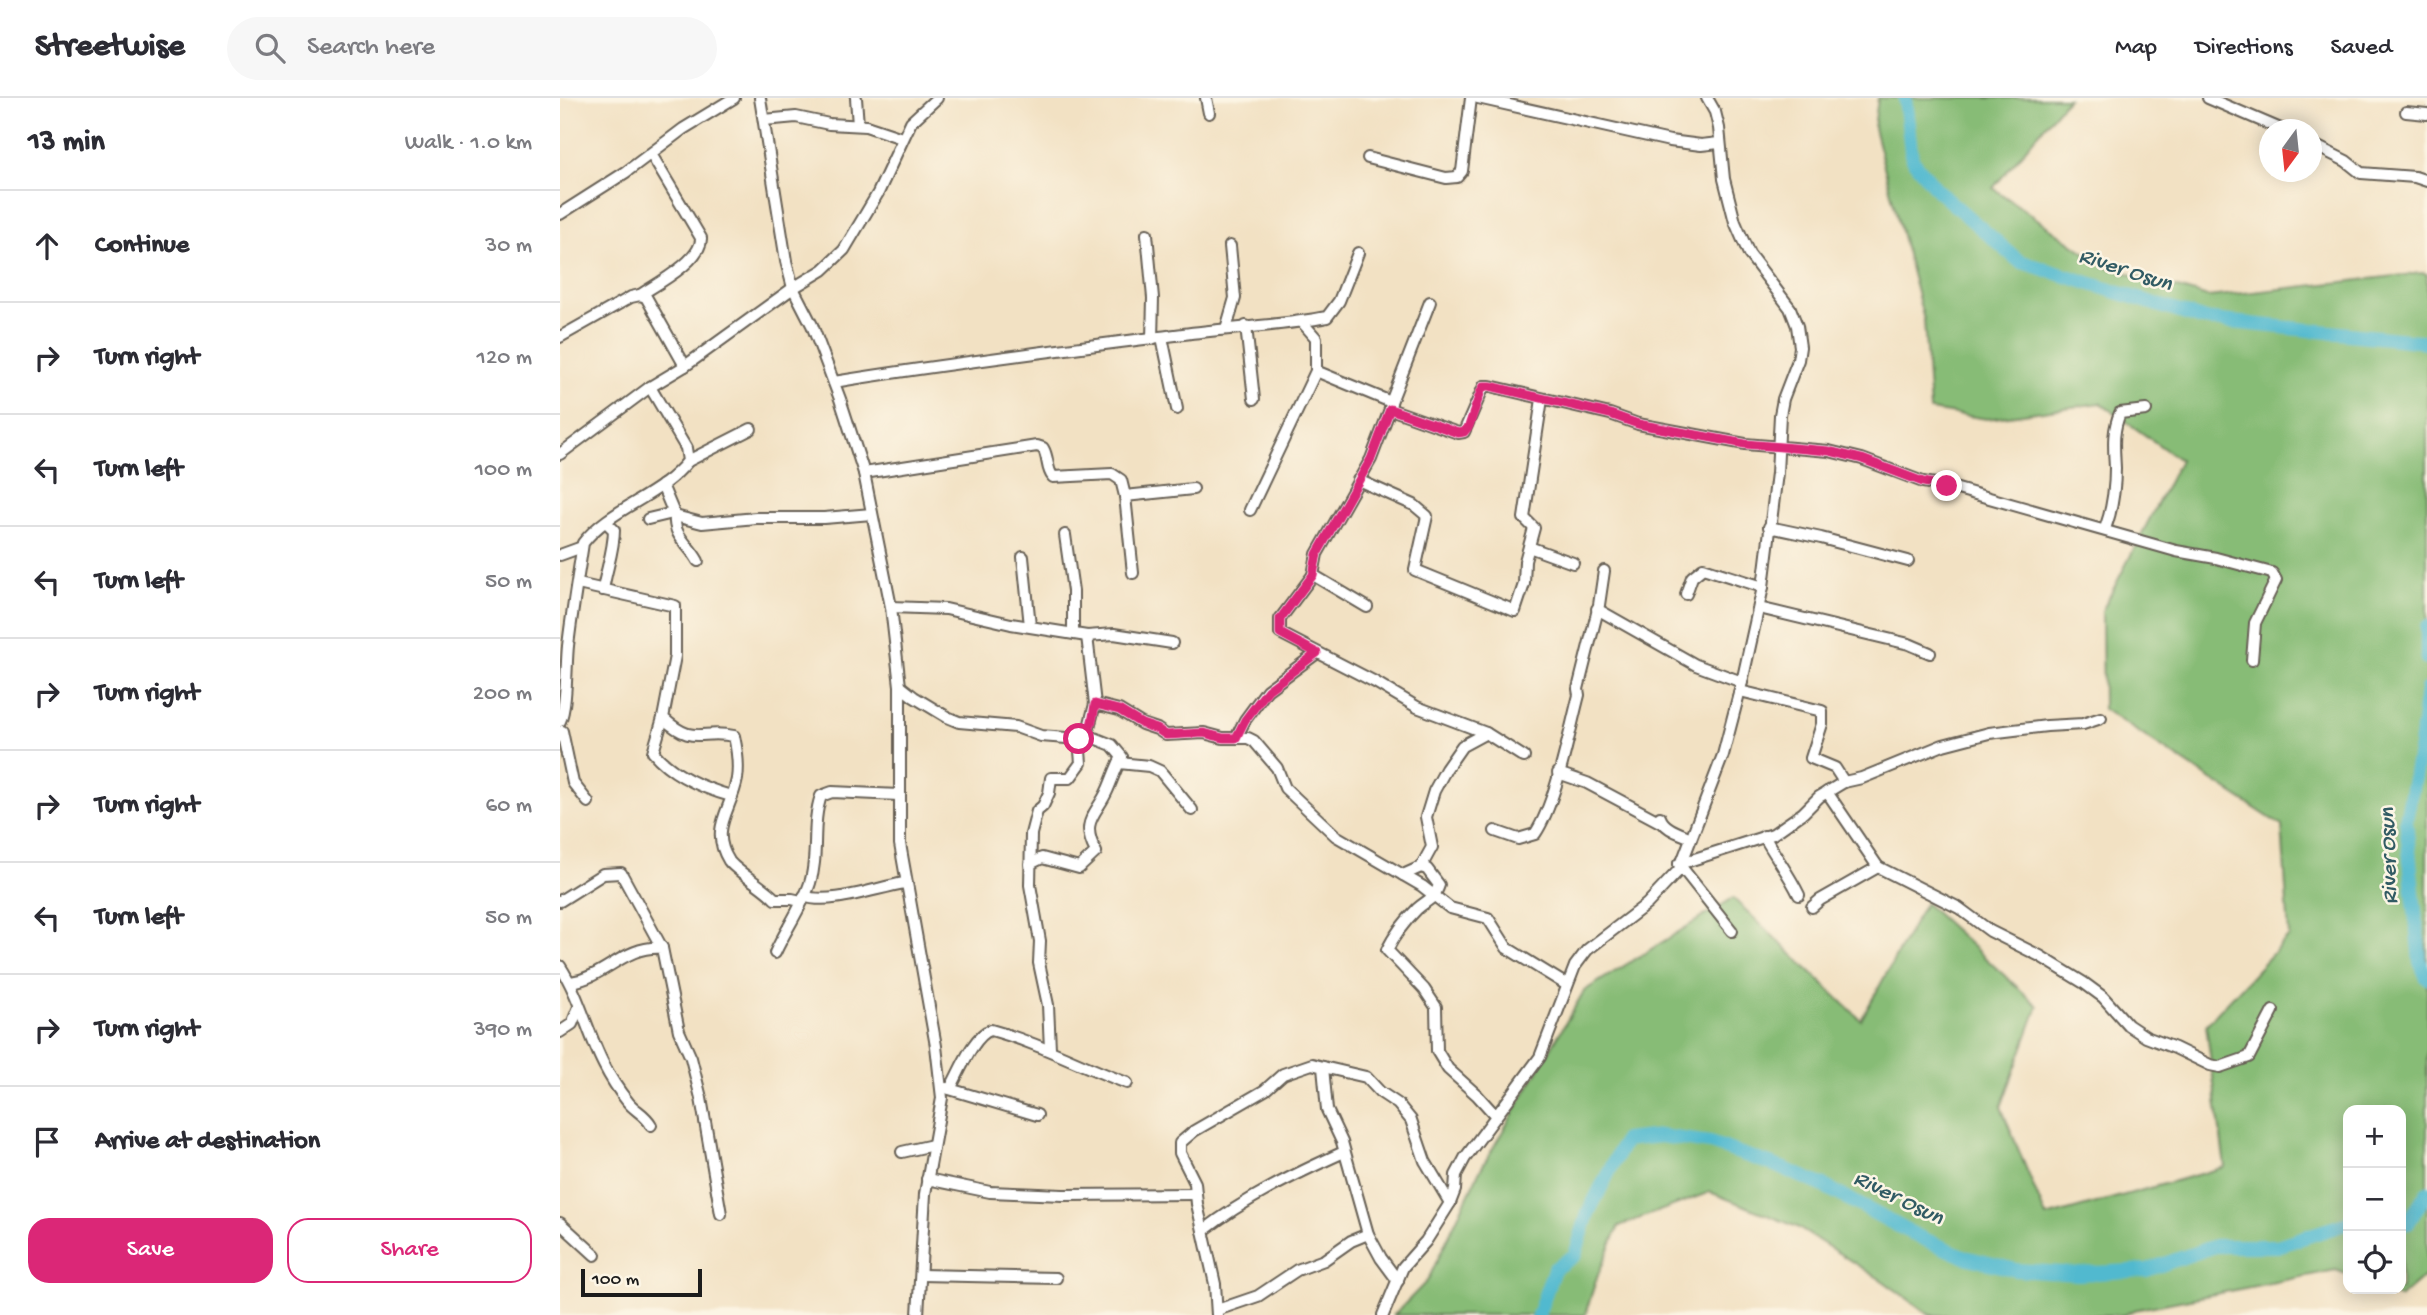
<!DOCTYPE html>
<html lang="en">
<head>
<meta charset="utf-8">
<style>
	:root { --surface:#fff; --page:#f7f7f7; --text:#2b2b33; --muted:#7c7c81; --line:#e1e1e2; --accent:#db2777 }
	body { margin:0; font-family:"Gochi Hand",sans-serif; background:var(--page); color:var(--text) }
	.controls { position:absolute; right:21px; bottom:21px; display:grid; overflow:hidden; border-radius:14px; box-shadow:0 4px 18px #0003 }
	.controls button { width:63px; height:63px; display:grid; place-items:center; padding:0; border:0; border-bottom:2px solid var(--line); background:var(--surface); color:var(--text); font:35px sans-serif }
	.compass { position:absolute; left:1699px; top:21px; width:63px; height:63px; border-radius:50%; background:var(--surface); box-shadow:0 4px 18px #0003; rotate:195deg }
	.scale { position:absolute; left:21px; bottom:18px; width:121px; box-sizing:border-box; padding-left:7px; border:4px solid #1c1c1c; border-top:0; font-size:19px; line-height:24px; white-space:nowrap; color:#1c1c1c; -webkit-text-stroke:5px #fcf5e5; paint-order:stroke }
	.stop { position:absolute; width:21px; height:21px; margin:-16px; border:5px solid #db2777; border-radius:50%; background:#fff }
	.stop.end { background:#db2777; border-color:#fff; box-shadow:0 2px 7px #0008 }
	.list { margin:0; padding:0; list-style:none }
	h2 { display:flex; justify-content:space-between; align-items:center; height:91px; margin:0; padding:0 28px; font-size:30px }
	h2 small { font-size:23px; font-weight:400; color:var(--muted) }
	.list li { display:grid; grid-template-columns:46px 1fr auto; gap:21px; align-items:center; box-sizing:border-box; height:112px; padding:0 28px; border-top:2px solid var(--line) }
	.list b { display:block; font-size:26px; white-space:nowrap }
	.list em { font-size:23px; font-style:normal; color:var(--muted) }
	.actions { display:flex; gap:14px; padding:21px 28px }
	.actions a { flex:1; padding:16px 0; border:2px solid var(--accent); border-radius:21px; text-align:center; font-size:24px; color:var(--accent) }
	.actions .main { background:var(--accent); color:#fff }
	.icon { flex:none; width:38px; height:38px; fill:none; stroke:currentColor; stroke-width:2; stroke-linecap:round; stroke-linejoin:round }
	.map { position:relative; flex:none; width:1867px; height:1217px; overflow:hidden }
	header { display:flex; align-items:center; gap:42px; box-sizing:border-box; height:98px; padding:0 35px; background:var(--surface); border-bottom:2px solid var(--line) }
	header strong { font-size:33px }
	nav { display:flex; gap:38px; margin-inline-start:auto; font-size:24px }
	.search { width:490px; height:63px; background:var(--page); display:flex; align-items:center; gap:18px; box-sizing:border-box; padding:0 24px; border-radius:38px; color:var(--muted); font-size:26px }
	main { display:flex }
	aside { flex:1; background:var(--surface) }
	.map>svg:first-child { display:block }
	.forest { fill:#87bc76; stroke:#526c49; stroke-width:2 }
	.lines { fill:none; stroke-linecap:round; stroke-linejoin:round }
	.river { stroke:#51b9cf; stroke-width:14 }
	.minor-casing { stroke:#676156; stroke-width:14 }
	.minor { stroke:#fff; stroke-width:10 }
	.route { stroke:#db2777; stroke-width:9 }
	.labels { text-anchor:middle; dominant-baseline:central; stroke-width:5; stroke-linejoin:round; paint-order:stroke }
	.water-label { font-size:23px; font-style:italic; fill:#315b64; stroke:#fcf5e5 }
</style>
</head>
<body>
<header>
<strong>Streetwise</strong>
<div class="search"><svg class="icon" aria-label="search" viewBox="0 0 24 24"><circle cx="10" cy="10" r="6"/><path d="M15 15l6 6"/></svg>Search here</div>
<nav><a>Map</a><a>Directions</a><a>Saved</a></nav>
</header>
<main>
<aside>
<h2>13 min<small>Walk · 1.0 km</small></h2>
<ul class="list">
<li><svg class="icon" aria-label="ahead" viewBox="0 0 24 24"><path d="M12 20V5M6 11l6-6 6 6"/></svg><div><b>Continue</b></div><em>30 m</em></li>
<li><svg class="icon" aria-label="right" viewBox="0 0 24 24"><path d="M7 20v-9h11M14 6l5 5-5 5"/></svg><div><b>Turn right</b></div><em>120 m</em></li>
<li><svg class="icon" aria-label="left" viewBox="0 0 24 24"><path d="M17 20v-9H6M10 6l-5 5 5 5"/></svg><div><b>Turn left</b></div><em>100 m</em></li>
<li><svg class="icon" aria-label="left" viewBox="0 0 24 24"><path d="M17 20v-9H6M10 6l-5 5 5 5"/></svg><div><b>Turn left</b></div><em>50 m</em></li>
<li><svg class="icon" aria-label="right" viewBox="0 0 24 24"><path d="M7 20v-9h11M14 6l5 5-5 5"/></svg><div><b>Turn right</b></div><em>200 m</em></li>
<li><svg class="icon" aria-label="right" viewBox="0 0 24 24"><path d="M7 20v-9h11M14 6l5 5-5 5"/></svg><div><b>Turn right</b></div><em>60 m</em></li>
<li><svg class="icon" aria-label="left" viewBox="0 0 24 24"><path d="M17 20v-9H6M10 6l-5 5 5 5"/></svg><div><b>Turn left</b></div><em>50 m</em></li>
<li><svg class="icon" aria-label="right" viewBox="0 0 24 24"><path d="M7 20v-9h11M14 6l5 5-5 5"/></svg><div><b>Turn right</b></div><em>390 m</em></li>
<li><svg class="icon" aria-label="arrive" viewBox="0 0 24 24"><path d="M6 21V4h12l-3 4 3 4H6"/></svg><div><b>Arrive at destination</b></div></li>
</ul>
<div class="actions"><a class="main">Save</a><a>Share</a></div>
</aside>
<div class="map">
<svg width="1867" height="1217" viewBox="0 0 1867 1217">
	<rect width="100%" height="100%" fill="#fcf5e5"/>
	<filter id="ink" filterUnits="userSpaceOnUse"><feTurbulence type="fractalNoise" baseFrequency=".0143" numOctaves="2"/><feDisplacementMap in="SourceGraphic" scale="14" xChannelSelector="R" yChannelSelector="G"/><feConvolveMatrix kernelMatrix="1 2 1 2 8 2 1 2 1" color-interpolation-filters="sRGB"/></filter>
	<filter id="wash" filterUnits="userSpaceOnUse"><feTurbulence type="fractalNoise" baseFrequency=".00686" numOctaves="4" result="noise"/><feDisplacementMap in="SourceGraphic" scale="28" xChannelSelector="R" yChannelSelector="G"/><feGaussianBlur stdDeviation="1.57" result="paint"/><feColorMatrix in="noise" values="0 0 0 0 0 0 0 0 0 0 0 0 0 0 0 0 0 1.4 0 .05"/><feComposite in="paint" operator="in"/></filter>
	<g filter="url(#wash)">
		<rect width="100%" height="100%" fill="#f2e1c3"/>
		<!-- forest -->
		<polygon class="forest" points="1318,0 1508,0 1433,90 1546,169 1648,199 1862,175 1867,176 1867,1176 1839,1200 1818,1191 1841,1191 1841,1012 1788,1012 1788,1177 1776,1172 1574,1212 1564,1217 1370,1217 1323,1183 1235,1128 1150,1094 1059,1128 1037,1179 1025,1217 834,1217 868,1182 918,1076 1024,893 1173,800 1301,922 1365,805 1478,908 1441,1009 1486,1119 1665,1069 1646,927 1729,838 1722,728 1543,611 1542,513 1620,362 1540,305 1427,321 1370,312 1364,222 1314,30"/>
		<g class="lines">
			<!-- river -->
			<g class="river">
				<polyline points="1345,0 1352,61 1378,93 1459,163 1642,221 1867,244"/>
				<polyline points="1867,529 1867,561"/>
				<polyline points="1867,591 1860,649 1846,722 1860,864 1867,880"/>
				<polyline points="1841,1126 1848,1125 1867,1094"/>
				<polyline points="978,1217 994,1171 1015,1157 1028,1115 1065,1042 1100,1038 1150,1045 1222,1070 1264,1088 1357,1138 1405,1159 1456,1172 1518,1176 1587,1172 1655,1148 1717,1148 1788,1125"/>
			</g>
		</g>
	</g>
	<g filter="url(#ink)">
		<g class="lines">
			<!-- minor casing -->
			<g class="minor-casing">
				<g id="minor">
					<polyline points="200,0 226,163 233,190 252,227 280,301 304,375 331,509 340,588 340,746 376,948 382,1000 365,1096 358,1217"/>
					<polyline points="296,0 298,27"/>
					<polyline points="646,0 649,15"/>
					<polyline points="918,0 1110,43 1141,47 1159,45"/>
					<polyline points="1648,0 1723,32"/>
					<polyline points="1846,14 1867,16"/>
					<polyline points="204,22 236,19 269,26 306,28 342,40"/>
					<polyline points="1752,46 1786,63 1801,75 1855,79 1867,83"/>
					<polyline points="808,60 886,80 897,79 902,73 911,0"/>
					<polyline points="0,116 66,74 123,31 174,0"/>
					<polyline points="587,136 593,200 592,241"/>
					<path d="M80,197c17,-11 62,-35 61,-57l-50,-84"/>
					<polyline points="686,228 694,301"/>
					<polyline points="666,231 675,200 670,148"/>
					<polyline points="0,239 71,199 80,197 86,199 125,268"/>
					<polyline points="602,239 617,311"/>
					<polyline points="756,273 831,304 830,311 898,335 904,334 924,288 930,288 1050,316 1078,326 1185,346 1269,353 1302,361 1363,384 1387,388 1616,453 1656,460 1712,475 1716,482 1695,525 1692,562"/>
					<path d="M274,284c116,-19 233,-33 349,-48 48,-6 97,-8 144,-17l12,-16 19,-48"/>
					<polyline points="831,304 870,204"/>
					<polyline points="0,356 90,289 125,268 233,190 263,172 284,152 318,95 351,24 377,0"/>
					<polyline points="128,363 191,331"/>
					<path d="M304,375l173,-27 6,2c6,10 3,21 10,29l59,-3 9,6 4,16 68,-7"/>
					<polyline points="798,382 854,407 867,418 855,472 955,513 964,486 965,463 974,430 964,420 982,301"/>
					<polyline points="102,387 115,418 142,425 196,420 264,420 312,416"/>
					<polyline points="565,398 573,475"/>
					<polyline points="690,412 756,273 756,240 742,224"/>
					<path d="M115,418c-2,21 14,28 23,45"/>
					<polyline points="88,421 113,415"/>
					<polyline points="1209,429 1261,440 1348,463"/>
					<path d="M1545,431c7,-19 10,-40 10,-61 -1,-21 -3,-36 5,-55l26,-3"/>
					<polyline points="505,437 513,493 513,535"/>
					<polyline points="969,449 1013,465"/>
					<polyline points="0,457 22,449"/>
					<polyline points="463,459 470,528"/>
					<polyline points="753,477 720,521 720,535 815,584 857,609 926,635 964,659"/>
					<path d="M18,486l97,22v50l-12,62c32,29 36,11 71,18 3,14 5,30 3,43 -6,32 -28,50 -8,82 7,10 35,26 46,38h17l9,2"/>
					<path d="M43,492c3,-20 11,-40 11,-60l-7,-7"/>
					<polyline points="1126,496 1132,479 1143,470 1203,489"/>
					<polyline points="331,509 386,511 451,526 527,538 554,536 612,545"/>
					<polyline points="807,509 753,477 757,456 811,361 830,311"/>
					<polyline points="1199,510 1349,546 1370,555"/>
					<polyline points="1037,511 1136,567 1182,584"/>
					<polyline points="527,538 535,606"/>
					<polyline points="340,588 354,599 387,619 399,624 456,629 481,638 519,641"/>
					<polyline points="1180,593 1262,613 1262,626 1251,660 1275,670 1284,684"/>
					<path d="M103,620l-10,34c19,23 50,36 78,44"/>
					<path d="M0,623c7,-14 6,-57 8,-75 4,-35 10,-69 15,-103 27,-35 77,-46 105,-82l-2,-13 -36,-61"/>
					<polyline points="2,633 13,685 28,704"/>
					<polyline points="676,640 685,622 707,592 757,555"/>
					<polyline points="559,665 589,668 600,673 632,712"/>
					<polyline points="998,675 1027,685 1102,725"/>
					<path d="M1100,719c4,12 20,16 31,21"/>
					<path d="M935,733l23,8 17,-5c21,-31 34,-101 44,-139l-1,-6 21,-84 5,-34"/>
					<path d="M1204,738c11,20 25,38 35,59"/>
					<path d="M470,766l12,-6 37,10 17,-16c-17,-32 1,-37 12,-63 5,-11 8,-22 14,-32l-10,-12 -25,-10"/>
					<polyline points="1119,766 1213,736 1243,715 1259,699 1284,684 1302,680 1383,647 1429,635 1487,628 1523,626 1541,620"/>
					<polyline points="1119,766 1172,833"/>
					<path d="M861,769l6,2 12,16c-5,15 -11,14 -22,24 -13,13 -22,25 -30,41l37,39 12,18 1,44 11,18 29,26 19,21"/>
					<polyline points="1318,769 1399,810 1430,833 1480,858 1524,885 1543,899 1568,927 1586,939 1615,950 1650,967 1660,969 1689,959 1713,913"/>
					<polyline points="843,777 861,769 872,749 866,719 874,693 886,671 902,648 926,635"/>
					<path d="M244,798c25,10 74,-9 101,-13"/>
					<polyline points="0,803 43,776 61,775 102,850"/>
					<polyline points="1252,809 1260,802 1318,769 1267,694"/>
					<path d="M215,855c10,-22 28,-48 35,-70 9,-28 1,-59 11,-87l11,-4 67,3"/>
					<path d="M0,868c20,31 27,66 44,99 6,12 15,26 24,37 7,9 17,12 23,23"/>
					<path d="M11,884c35,-5 53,-37 91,-34l17,83 12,27 10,40 20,116"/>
					<polyline points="0,934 12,926 19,909"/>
					<polyline points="490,951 488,907 479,865 480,843 470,787 471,736 477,713 483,708 489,695 491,680 510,680 521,665 519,641 527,637 535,606 559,612 582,626 597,631 606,637 644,635 663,640 688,640 694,643 717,670 725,690 776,738 862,788 890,810 928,820 947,850 1007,887"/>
					<polyline points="763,969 806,979 820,994 838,1006 851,1022 865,1063 890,1105"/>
					<polyline points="386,990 477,1017"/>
					<path d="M390,991c9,-16 24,-55 41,-59 48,13 90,36 136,53"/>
					<polyline points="342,1054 373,1047"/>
					<polyline points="367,1081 430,1094 503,1097 636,1096"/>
					<polyline points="0,1125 35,1157"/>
					<path d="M643,1133c43,-33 92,-57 141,-79"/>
					<polyline points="361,1177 496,1180"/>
					<polyline points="657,1212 698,1198 737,1172 764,1162 791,1143 808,1136"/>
					<polyline points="657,1217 655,1186 637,1106 635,1085 620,1055 620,1045 634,1033 705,992 723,976 752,966 763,969 767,1012 782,1044 808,1136 821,1160 838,1183"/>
					<polyline points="823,1217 843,1169 866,1143 890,1105 895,1092 896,1077 905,1060 980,959 1015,868 1027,852 1087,806 1119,772 1163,657 1182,584 1203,489 1217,375 1220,317 1223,301 1238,262 1240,249 1237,228 1230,210 1189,156 1175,124 1164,81 1159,30 1155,14 1147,0"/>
				</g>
			</g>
			<!-- minor -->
			<use href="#minor" class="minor"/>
		</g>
	</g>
	<g class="lines" filter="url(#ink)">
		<!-- route -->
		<path class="route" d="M519,641c13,-7 14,-21 16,-35l24,6 23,14 15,5 9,6 38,-2 19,5h13l9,-18 23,-30 49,-37 -37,-20v-14l33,-44 4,-21 54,-95 19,-50 68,24 6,-1 5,-6 12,-35 3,-5h6l120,28 28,10 107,20 84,7 33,8 61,23 24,4"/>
	</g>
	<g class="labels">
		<!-- water labels -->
		<g class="water-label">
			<text transform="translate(1565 173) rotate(18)">River Osun</text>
			<text transform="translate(1830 758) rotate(-92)">River Osun</text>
			<text transform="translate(1338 1101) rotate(26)">River Osun</text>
		</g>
	</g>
</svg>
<div class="controls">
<button>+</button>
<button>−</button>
<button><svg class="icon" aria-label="locate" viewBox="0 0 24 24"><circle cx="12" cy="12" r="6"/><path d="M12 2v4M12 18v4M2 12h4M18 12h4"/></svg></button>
</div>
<svg class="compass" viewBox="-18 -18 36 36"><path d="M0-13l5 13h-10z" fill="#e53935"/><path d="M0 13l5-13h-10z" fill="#7c7c81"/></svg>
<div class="scale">100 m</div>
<div class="stop" style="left:519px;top:641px"></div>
<div class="stop end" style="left:1387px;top:388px"></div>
</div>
</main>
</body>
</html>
